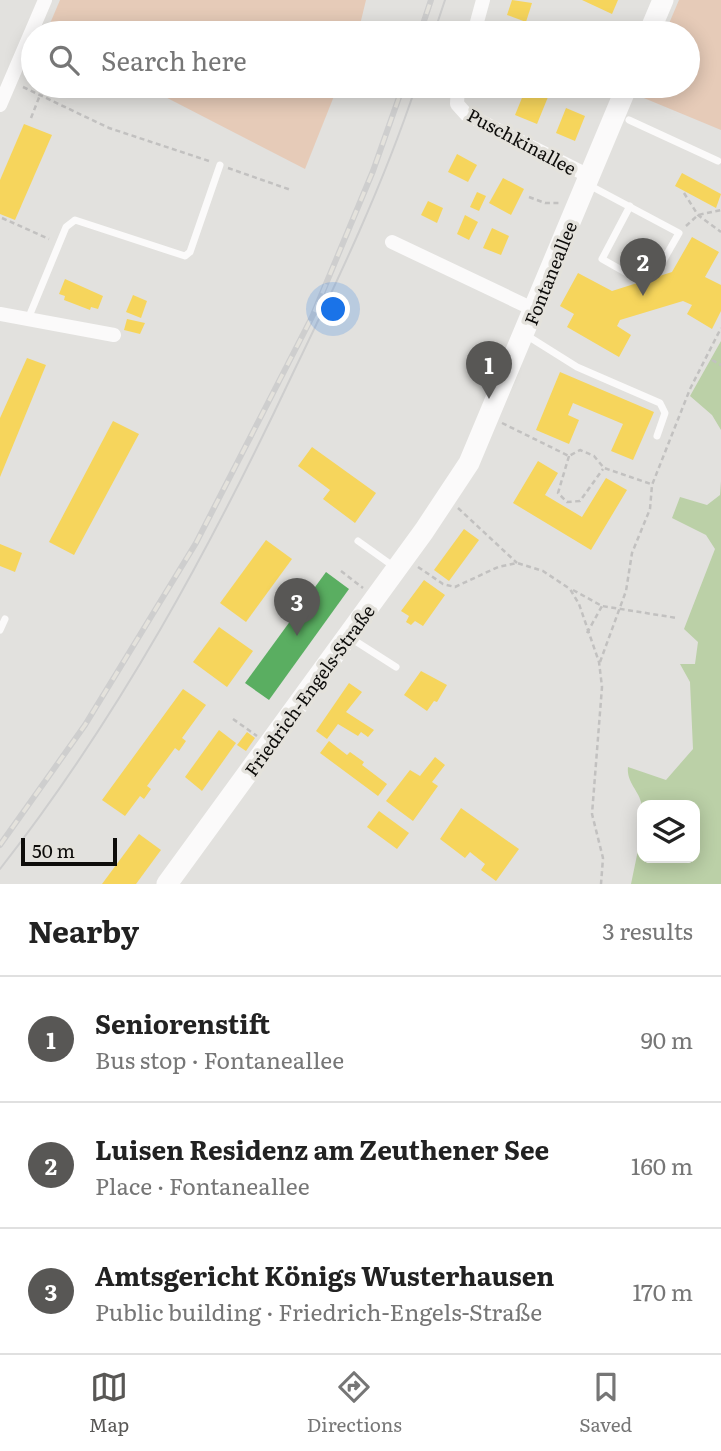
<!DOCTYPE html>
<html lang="en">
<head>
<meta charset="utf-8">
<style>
	:root { --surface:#fff; --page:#f2f2f2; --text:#222; --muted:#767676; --line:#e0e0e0; --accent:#585755 }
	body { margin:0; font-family:Literata,serif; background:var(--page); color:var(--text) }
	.controls { position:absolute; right:21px; bottom:21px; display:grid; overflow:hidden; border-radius:14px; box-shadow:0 4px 18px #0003 }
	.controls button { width:63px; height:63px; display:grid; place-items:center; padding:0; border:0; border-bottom:2px solid var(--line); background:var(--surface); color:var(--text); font:35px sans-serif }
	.scale { position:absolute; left:21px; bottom:18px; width:96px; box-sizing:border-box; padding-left:7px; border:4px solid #0e0d0b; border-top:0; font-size:19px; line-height:24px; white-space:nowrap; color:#0e0d0b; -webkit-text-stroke:5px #e4e2dc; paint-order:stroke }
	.you { position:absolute; left:334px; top:310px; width:24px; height:24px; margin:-18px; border:5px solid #fff; border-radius:50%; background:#1a73e8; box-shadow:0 0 0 10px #1a73e833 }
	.badge { display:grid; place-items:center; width:46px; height:46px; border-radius:50%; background:var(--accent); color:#fff; font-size:23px; font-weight:700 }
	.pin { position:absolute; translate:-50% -58px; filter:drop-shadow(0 2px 4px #0008) }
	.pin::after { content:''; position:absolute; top:37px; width:24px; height:21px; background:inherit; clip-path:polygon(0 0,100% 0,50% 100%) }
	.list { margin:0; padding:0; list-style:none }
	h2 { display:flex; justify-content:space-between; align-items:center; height:91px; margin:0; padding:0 28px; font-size:30px }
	h2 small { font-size:23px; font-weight:400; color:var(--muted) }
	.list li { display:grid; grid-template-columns:46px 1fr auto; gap:21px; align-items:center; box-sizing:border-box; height:126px; padding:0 28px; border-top:2px solid var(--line) }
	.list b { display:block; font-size:26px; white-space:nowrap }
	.list p { margin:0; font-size:23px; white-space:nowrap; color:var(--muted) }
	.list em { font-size:23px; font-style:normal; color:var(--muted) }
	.icon { flex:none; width:38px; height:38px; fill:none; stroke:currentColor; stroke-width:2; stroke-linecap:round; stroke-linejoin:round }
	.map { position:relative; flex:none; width:721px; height:884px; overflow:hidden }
	.search { position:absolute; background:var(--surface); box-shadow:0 4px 18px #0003; left:21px; right:21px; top:21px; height:77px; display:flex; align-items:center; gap:18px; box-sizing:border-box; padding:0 24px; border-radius:38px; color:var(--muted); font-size:26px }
	.sheet { height:469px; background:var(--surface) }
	nav { display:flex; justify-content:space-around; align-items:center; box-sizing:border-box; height:98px; border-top:2px solid var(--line); background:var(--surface); font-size:19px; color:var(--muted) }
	nav a { display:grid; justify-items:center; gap:4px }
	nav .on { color:var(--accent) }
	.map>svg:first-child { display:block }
	.green { fill:#e6cbb8 }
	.water { fill:#bbd0a7 }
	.homes { fill:#f6d55c }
	.public { fill:#5aae61 }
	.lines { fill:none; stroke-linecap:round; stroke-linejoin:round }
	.path { stroke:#c2c1c0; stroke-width:2.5; stroke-dasharray:5 3.5; stroke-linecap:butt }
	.lane { stroke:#fbfafa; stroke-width:7 }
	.street { stroke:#fbfafa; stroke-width:14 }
	.secondary { stroke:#fbfafa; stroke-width:21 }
	.tram { stroke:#cecece; stroke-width:2 }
	.rail-casing { stroke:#cecece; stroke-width:6 }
	.rail { stroke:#e4e2dc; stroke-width:3.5; stroke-dasharray:10; stroke-linecap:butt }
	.labels { text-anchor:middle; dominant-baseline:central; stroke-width:7; stroke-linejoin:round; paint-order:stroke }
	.street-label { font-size:18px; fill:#0e0d0b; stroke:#e4e2dc }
</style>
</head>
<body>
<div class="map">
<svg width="721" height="884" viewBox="0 0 721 884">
	<rect width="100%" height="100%" fill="#e2e1de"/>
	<!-- green -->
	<g class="green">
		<polygon points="60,0 366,0 358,33 46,33"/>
		<polygon points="679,0 721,0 721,130 639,96 643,86 688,86 688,33 665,33"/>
		<polygon points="144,86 338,86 305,169"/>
	</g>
	<!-- water -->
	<g class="water">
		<polygon points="721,341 721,430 712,415 690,396"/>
		<path d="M721,481v403h-90l11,-53v27h53v-53l-53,2c-1,-15 -16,-24 -14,-40l38,13 27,-31 -3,-67 -10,-18h15l3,-22 -14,-13 31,-80 -9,-14 -34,-17 8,-21 27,8 13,-10z"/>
	</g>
	<!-- homes -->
	<g class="homes">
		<polygon points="512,0 532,3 526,22 507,15"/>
		<polygon points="582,0 618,0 612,14"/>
		<polygon points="526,88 548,97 537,124 515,115"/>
		<polygon points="566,108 585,116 575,141 556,133"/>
		<polygon points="24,124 52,135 15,220 0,214 0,180"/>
		<polygon points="457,154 477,165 468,182 448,172"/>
		<polygon points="682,173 721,194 716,208 675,186"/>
		<polygon points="503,178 524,189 511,215 489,203"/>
		<polygon points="477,192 486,196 479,211 470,207"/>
		<polygon points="428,201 443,208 437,223 421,215"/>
		<polygon points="465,215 478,222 469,240 457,234"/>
		<polygon points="492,228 509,236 501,255 483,248"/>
		<polygon points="692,237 719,252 705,277 721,285 721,311 712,329 687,314 692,305 683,301 620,320 617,326 631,335 619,357 567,327 574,314 560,306 578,273 612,291 672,272"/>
		<polygon points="65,279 103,296 98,309 91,307 90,310 64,300 65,296 59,294"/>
		<polygon points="133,295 147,301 141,318 126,312"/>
		<polygon points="127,319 145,323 140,334 124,330"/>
		<polygon points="27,358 46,365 0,477 0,418"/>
		<polygon points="560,372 654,412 633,460 611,451 623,424 573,403 568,415 579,420 569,444 536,430"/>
		<polygon points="113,421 139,434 74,555 49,542"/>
		<polygon points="312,447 376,493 355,523 323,499 330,490 298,466"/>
		<polygon points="538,461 558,473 545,495 582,517 606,478 627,490 591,550 513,503"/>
		<polygon points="464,529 479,540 449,581 434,570"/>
		<polygon points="266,540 292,559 246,622 220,603"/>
		<polygon points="0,544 22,553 15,572 0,566"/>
		<polygon points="424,580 445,595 423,626 415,621 411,625 406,622 409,616 401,611"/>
		<polygon points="219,627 253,651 227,687 193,662"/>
		<polygon points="421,671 447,685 437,702 434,701 427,711 404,695"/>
		<polygon points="349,683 362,692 346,712 374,730 368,737 361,732 358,736 338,724 327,739 316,731"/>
		<polygon points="183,689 206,705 182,738 186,741 179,751 175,748 147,786 151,789 144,799 140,796 125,816 102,800"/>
		<polygon points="219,730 236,743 202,791 185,777"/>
		<polygon points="247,732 255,738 246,751 237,745"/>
		<polygon points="329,741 347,755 350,752 364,762 362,765 387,784 378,796 320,753"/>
		<polygon points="435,757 445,765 432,782 438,786 413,821 386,801 410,770 420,776"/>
		<polygon points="461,808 519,849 496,881 481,870 485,864 470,852 465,858 440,839"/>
		<polygon points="379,811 409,833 397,849 367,827"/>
		<polygon points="139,834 161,850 136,884 102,884"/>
	</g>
	<!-- public -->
	<polygon class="public" points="326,572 349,589 269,700 245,683"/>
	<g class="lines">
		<!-- path -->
		<g class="path">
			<polyline points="23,87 109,128 212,162"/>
			<polyline points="31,118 40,95"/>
			<polyline points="228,168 291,190"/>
			<polyline points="684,193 698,215 721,232"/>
			<polyline points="529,197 545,203 559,203"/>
			<polyline points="2,218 49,239"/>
			<polyline points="686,226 698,215 721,210"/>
			<polyline points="712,360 721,365"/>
			<polyline points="502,423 569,456 580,450 594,456 604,468 651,484"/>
			<polyline points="569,456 558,493 567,502 580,501 603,469"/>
			<polyline points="458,508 517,563"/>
			<polyline points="418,567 443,584 455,587 498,567 517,563 543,571 570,589 579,604 599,662 602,687 592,814 603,858 601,884"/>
			<polyline points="341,571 363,588"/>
			<polyline points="573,590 602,606 677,618"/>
			<polyline points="587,633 602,606"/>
			<polyline points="600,662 626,591 632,553 650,509 652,485 690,389 721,328"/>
			<polyline points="233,719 257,736"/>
		</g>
		<!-- lane -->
		<g class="lane">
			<polyline points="629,120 718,161"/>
			<polyline points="587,184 679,233 663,261 625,272 602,259 630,206"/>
			<polyline points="28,319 66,227 75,220 185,256 190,252 220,165"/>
			<polyline points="526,335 577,367 660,403 665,413 657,436"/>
			<polyline points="358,541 393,566"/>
			<polyline points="0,630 5,619"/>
			<polyline points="349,637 396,667"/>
		</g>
		<!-- street -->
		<g class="street">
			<polyline points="474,33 483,0"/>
			<polyline points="458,86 457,104 466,114 589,176"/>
			<polyline points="0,105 45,0"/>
			<polyline points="392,242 535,310"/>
			<polyline points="0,314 114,335"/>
		</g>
		<!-- secondary -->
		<g class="secondary">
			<polyline points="649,33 663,0"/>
			<polyline points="167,884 424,531 469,463 627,86"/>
		</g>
		<!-- tram -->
		<g class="tram">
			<polyline points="434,33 445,0"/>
			<path d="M0,869c119,-152 211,-322 293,-496 46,-95 90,-188 123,-287"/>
		</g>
		<!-- rail casing -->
		<g class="rail-casing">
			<g id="rail">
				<polyline points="420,33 431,0"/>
				<polyline points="0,845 85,725 196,543 313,315 373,171 403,86"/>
			</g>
		</g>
		<!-- rail -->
		<use href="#rail" class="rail"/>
	</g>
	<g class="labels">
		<!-- street labels -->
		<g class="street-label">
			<text transform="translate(522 141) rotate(28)">Puschkinallee</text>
			<text transform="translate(550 273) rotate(-68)">Fontaneallee</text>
			<text transform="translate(309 690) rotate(-54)">Friedrich-Engels-Straße</text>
		</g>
	</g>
</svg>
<div class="controls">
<button><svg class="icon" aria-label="layers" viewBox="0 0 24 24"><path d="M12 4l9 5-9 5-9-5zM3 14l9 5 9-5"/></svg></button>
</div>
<div class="scale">50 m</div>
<div class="you"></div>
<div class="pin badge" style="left:489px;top:399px">1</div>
<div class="pin badge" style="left:643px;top:296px">2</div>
<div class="pin badge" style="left:297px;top:636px">3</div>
<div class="search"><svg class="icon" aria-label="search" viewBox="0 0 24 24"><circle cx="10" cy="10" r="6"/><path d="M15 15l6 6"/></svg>Search here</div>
</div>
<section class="sheet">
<h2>Nearby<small>3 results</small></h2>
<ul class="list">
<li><span class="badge">1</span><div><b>Seniorenstift</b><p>Bus stop · Fontaneallee</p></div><em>90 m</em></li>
<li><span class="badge">2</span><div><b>Luisen Residenz am Zeuthener See</b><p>Place · Fontaneallee</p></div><em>160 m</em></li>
<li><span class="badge">3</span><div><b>Amtsgericht Königs Wusterhausen</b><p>Public building · Friedrich-Engels-Straße</p></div><em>170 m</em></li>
</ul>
</section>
<nav>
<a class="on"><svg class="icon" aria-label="map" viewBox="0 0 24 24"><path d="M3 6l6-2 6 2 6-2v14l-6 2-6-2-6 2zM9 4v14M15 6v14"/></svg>Map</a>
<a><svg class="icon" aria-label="directions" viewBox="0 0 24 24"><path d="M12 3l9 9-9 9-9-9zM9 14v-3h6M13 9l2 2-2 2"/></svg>Directions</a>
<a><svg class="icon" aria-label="saved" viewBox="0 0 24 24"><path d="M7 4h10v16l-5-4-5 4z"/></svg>Saved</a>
</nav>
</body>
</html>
